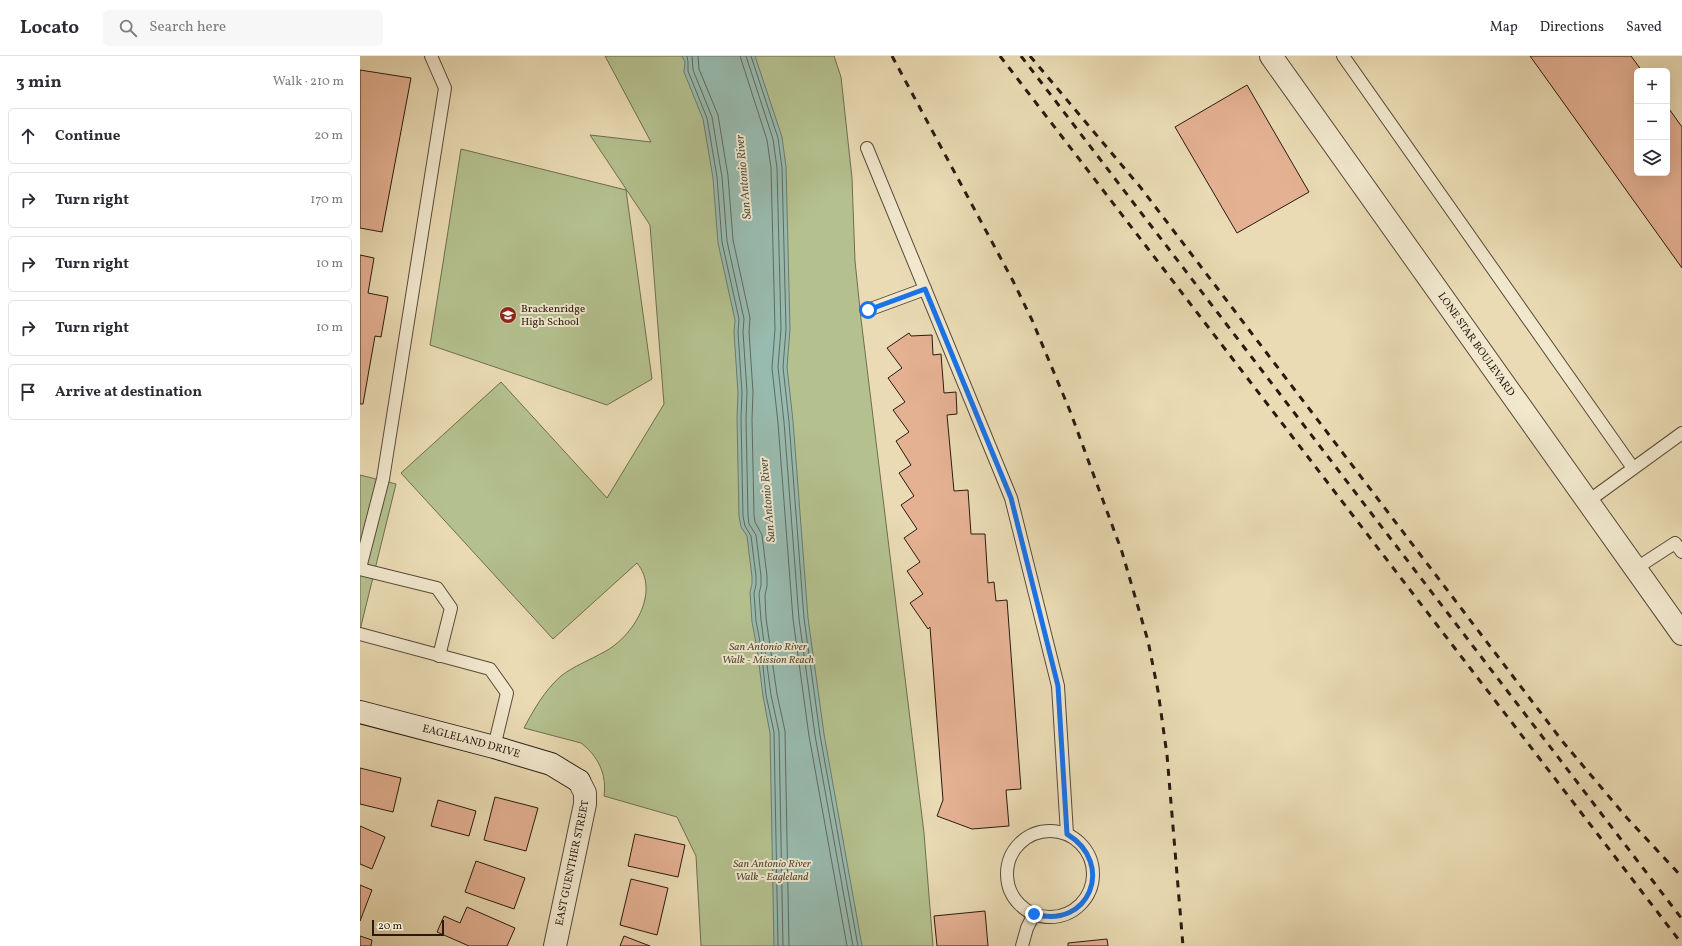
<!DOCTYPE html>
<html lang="en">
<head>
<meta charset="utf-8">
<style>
	:root { --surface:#fff; --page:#f7f7f7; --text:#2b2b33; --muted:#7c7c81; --line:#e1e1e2 }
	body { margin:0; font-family:Vollkorn,serif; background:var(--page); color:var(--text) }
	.controls { position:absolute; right:12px; top:12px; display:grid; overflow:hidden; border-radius:6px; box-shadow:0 4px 16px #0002 }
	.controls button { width:36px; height:36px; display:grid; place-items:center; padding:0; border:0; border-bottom:1px solid var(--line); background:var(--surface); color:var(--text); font:20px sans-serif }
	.scale { position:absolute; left:12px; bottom:10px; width:72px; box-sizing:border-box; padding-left:4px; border:2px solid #291a11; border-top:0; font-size:11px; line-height:14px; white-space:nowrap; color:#291a11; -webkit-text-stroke:3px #f1e8ce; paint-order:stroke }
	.stop { position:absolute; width:12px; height:12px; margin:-9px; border:3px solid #1a73e8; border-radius:50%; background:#fff }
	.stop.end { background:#1a73e8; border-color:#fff; box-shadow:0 1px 4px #0008 }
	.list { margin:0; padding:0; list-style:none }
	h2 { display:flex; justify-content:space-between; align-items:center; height:52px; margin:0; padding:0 16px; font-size:17px }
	h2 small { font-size:13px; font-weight:400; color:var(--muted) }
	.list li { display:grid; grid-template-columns:26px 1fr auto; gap:12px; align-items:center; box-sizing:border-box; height:56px; margin:0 8px 8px; padding:0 8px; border:1px solid var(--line); border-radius:6px }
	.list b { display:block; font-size:15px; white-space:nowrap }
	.list em { font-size:13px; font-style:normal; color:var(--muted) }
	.icon { flex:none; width:22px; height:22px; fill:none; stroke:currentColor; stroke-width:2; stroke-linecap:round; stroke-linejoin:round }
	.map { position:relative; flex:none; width:1322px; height:890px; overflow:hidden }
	header { display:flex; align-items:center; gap:24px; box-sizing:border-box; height:56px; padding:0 20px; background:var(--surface); border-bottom:1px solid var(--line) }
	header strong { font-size:19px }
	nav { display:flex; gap:22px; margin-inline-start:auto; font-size:14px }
	.search { width:280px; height:36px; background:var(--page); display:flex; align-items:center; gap:10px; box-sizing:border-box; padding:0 14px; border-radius:6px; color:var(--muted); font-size:15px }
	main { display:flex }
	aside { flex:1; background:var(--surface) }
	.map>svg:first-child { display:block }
	.green { fill:#b4c18f; stroke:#6e6e50 }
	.water { fill:#98bbaf; stroke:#6c7b70 }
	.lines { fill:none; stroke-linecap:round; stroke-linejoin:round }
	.shore { stroke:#606a60; stroke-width:1 }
	.building { fill:#e5b193; stroke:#291a11 }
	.lane-casing { stroke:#594a3a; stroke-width:14 }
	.street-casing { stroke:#594a3a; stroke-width:24 }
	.secondary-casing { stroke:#291a11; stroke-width:24 }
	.lane { stroke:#f1e8ce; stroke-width:12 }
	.street { stroke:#f1e8ce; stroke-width:22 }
	.secondary { stroke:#f1e8ce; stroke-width:22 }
	.rail { stroke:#291a11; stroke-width:3; stroke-dasharray:7 7; stroke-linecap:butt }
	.route { stroke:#1a73e8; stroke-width:5 }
	.labels { text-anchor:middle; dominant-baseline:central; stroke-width:4; stroke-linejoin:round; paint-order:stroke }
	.poi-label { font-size:11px; fill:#291a11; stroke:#f1e8ce; text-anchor:start }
	.street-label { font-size:11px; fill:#291a11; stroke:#f1e8ce }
	.park-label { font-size:11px; font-style:italic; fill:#534c37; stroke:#f1e8ce }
	.water-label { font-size:12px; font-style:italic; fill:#505248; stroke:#f1e8ce }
</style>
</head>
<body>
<header>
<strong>Locato</strong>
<div class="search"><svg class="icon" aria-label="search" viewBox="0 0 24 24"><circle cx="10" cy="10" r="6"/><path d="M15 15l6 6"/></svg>Search here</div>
<nav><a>Map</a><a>Directions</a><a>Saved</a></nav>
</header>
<main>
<aside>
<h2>3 min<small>Walk · 210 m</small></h2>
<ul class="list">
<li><svg class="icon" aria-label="ahead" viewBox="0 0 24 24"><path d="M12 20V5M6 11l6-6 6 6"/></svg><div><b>Continue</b></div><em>20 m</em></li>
<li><svg class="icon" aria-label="right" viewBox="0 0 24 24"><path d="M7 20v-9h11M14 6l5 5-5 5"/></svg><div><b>Turn right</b></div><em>170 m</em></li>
<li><svg class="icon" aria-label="right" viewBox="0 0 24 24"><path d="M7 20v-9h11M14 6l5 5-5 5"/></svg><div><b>Turn right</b></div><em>10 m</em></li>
<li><svg class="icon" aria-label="right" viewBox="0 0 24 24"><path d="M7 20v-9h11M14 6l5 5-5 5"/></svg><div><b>Turn right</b></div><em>10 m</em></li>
<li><svg class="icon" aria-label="arrive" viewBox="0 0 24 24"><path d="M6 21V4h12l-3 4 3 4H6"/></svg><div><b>Arrive at destination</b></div></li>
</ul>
</aside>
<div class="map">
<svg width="1322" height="890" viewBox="0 0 1322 890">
	<rect width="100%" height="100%" fill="#eadbb4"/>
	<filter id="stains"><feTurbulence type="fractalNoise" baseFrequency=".005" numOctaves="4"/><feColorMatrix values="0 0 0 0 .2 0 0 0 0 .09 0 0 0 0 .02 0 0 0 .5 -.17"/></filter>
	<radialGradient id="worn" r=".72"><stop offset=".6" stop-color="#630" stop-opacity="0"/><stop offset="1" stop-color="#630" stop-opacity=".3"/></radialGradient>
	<!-- green -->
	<g class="green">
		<path d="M245,0h229l7,21 11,101 3,83 6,58 63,514 9,113h-232l-5,-90 -19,-39 -73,-21c3,-22 -6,-40 -23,-53l-57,-15c10,-19 21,-38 37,-52 11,-9 31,-17 43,-24 29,-15 57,-60 33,-89l-84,76 -152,-166 100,-91 106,116 57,-94 -14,-179 -60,-90 61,7z"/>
		<polygon points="101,93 266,134 292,323 247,349 70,289"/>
		<polygon points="0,419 36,428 0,574"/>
	</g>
	<!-- water -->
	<polygon class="water" points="322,0 395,0 422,81 426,111 430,273 427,311 433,365 448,562 464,678 502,890 414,890 410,677 403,640 397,592 392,566 390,536 392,528 392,521 387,480 381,471 379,460 377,362 378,337 374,276 375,264 358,187 353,122 343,63 324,16 325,6"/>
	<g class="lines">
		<!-- shore -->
		<g class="shore">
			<polyline points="327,0 328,6 328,15 347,62 357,121 362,186 379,263 378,276 382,337 381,362 383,460 385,470 391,480 396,520 396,529 394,537 396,565 401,591 406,639 414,676 418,890"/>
			<polyline points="332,0 333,14 352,61 362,121 367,185 384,263 383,276 387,336 386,363 388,460 389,468 396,479 401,520 401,529 399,538 401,564 411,639 419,676 423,890"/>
			<polyline points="338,0 339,13 358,59 368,120 373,184 390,262 389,276 393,336 392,363 394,459 395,466 402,479 407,520 407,530 405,539 406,562 417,638 425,675 429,890"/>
			<polyline points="380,0 407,84 411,112 415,273 412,312 418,367 433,563 449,680 487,890"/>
			<polyline points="386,0 413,83 417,112 421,273 418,311 424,366 439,563 455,679 493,890"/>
			<polyline points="391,0 418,82 422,112 426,273 423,311 429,366 444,562 460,679 498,890"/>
		</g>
	</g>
	<!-- building -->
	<g class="building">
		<polygon points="1170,0 1271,0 1282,15 1277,15 1277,117 1307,117 1307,50 1322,71 1322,212"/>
		<polygon points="0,14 51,22 22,176 0,172"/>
		<polygon points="887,29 949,136 877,177 815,71"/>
		<polygon points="0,199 14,202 8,237 28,241 21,281 15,280 3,348 0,348"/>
		<polygon points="549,277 551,280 572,279 573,299 581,298 584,337 596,336 597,358 587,359 594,435 608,434 611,478 625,478 628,527 634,526 636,545 647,544 661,733 646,734 649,770 612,773 577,760 583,744 570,571 568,573 550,547 563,538 547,515 560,506 544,482 557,473 541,449 554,440 539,417 551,409 536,385 549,376 533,354 545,346 528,322 542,312 527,292"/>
		<polygon points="0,712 41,722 33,756 0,748"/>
		<polygon points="135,741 178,752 166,795 124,784"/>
		<polygon points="78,744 116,755 109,780 71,770"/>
		<polygon points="0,770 25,781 12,813 0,808"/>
		<polygon points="275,778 325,789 318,821 268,810"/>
		<polygon points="116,805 165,822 154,853 105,836"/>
		<polygon points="271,823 308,832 297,879 260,869"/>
		<polygon points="0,829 12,834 0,865"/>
		<polygon points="107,851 155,872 147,890 109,890 77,876 84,860 100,867"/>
		<polygon points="625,855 628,890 577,890 574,860"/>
		<polygon points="0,880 12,884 11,890 0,890"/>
		<polygon points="264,880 290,890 260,890"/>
		<polygon points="747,883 748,890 708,890 708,887"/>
	</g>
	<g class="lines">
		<!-- lane casing -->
		<g class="lane-casing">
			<g id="lane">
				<polyline points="983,0 1273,412"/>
				<polyline points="507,92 651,442 698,630 707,778"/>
				<polyline points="508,254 565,233"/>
				<polyline points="1227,446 1322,377"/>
				<polyline points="0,512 23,423 85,32 71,0"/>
				<polyline points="0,513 77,532 91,552 79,600"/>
				<polyline points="1275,513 1315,487 1322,496"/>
				<polyline points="0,578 130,613 147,637 134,691"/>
				<circle cx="690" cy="818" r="43"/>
				<polyline points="662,890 667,872 674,858"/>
			</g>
		</g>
		<!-- street casing -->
		<g class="street-casing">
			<g id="street">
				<path id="s1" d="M911,0l411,578"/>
				<path id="s2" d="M195,890l30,-142v-11l-6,-12"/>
			</g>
		</g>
		<!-- secondary casing -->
		<g class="secondary-casing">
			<g id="secondary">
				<path id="s3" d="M0,656l134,35 57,17 28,17"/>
			</g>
		</g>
		<!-- lane -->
		<use href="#lane" class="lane"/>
		<!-- street -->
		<use href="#street" class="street"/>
		<!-- secondary -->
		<use href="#secondary" class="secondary"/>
		<!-- rail -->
		<g class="rail">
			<polyline points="532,0 653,225 672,264 710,355 762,496 788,585 798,635 807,699 823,890"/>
			<polyline points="640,0 1322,888"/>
			<polyline points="661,0 1322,863"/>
			<polyline points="670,0 781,132 1203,686 1267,762 1322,821"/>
		</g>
	</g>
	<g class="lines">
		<!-- route -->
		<path class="route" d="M508,254l57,-21 86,209 47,188 9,148c49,30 22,96 -33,80"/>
	</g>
	<!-- icons -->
	<defs>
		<g id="school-disc" transform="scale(0.9)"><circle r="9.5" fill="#8f2418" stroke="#f1e8ce"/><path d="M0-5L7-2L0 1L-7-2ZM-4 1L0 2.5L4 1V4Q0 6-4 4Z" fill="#fff"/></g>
	</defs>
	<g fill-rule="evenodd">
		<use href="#school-disc" x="148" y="259"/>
	</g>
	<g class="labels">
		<!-- poi labels -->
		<g class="poi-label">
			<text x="161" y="253">Brackenridge<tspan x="161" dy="13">High School</tspan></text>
		</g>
		<!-- street labels -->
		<g class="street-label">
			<text stroke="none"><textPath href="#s1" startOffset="354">LONE STAR BOULEVARD</textPath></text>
			<text stroke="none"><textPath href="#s3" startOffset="115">EAGLELAND DRIVE</textPath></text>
			<text stroke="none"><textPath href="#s2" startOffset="85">EAST GUENTHER STREET</textPath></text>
		</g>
		<!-- park labels -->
		<g class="park-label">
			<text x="408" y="591">San Antonio River<tspan x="408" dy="13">Walk - Mission Reach</tspan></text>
			<text x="412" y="808">San Antonio River<tspan x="412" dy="13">Walk - Eagleland</tspan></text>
		</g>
		<!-- water labels -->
		<g class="water-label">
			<text transform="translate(384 121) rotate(-95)">San Antonio River</text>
			<text transform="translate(408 444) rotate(-95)">San Antonio River</text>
		</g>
	</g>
	<rect width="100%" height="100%" filter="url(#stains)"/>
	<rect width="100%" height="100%" fill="url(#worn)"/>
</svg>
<div class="controls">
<button>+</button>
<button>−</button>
<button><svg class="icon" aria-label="layers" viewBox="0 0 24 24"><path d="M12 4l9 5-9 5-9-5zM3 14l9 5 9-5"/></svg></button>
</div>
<div class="scale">20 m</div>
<div class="stop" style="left:508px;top:254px"></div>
<div class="stop end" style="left:674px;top:858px"></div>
</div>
</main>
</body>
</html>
